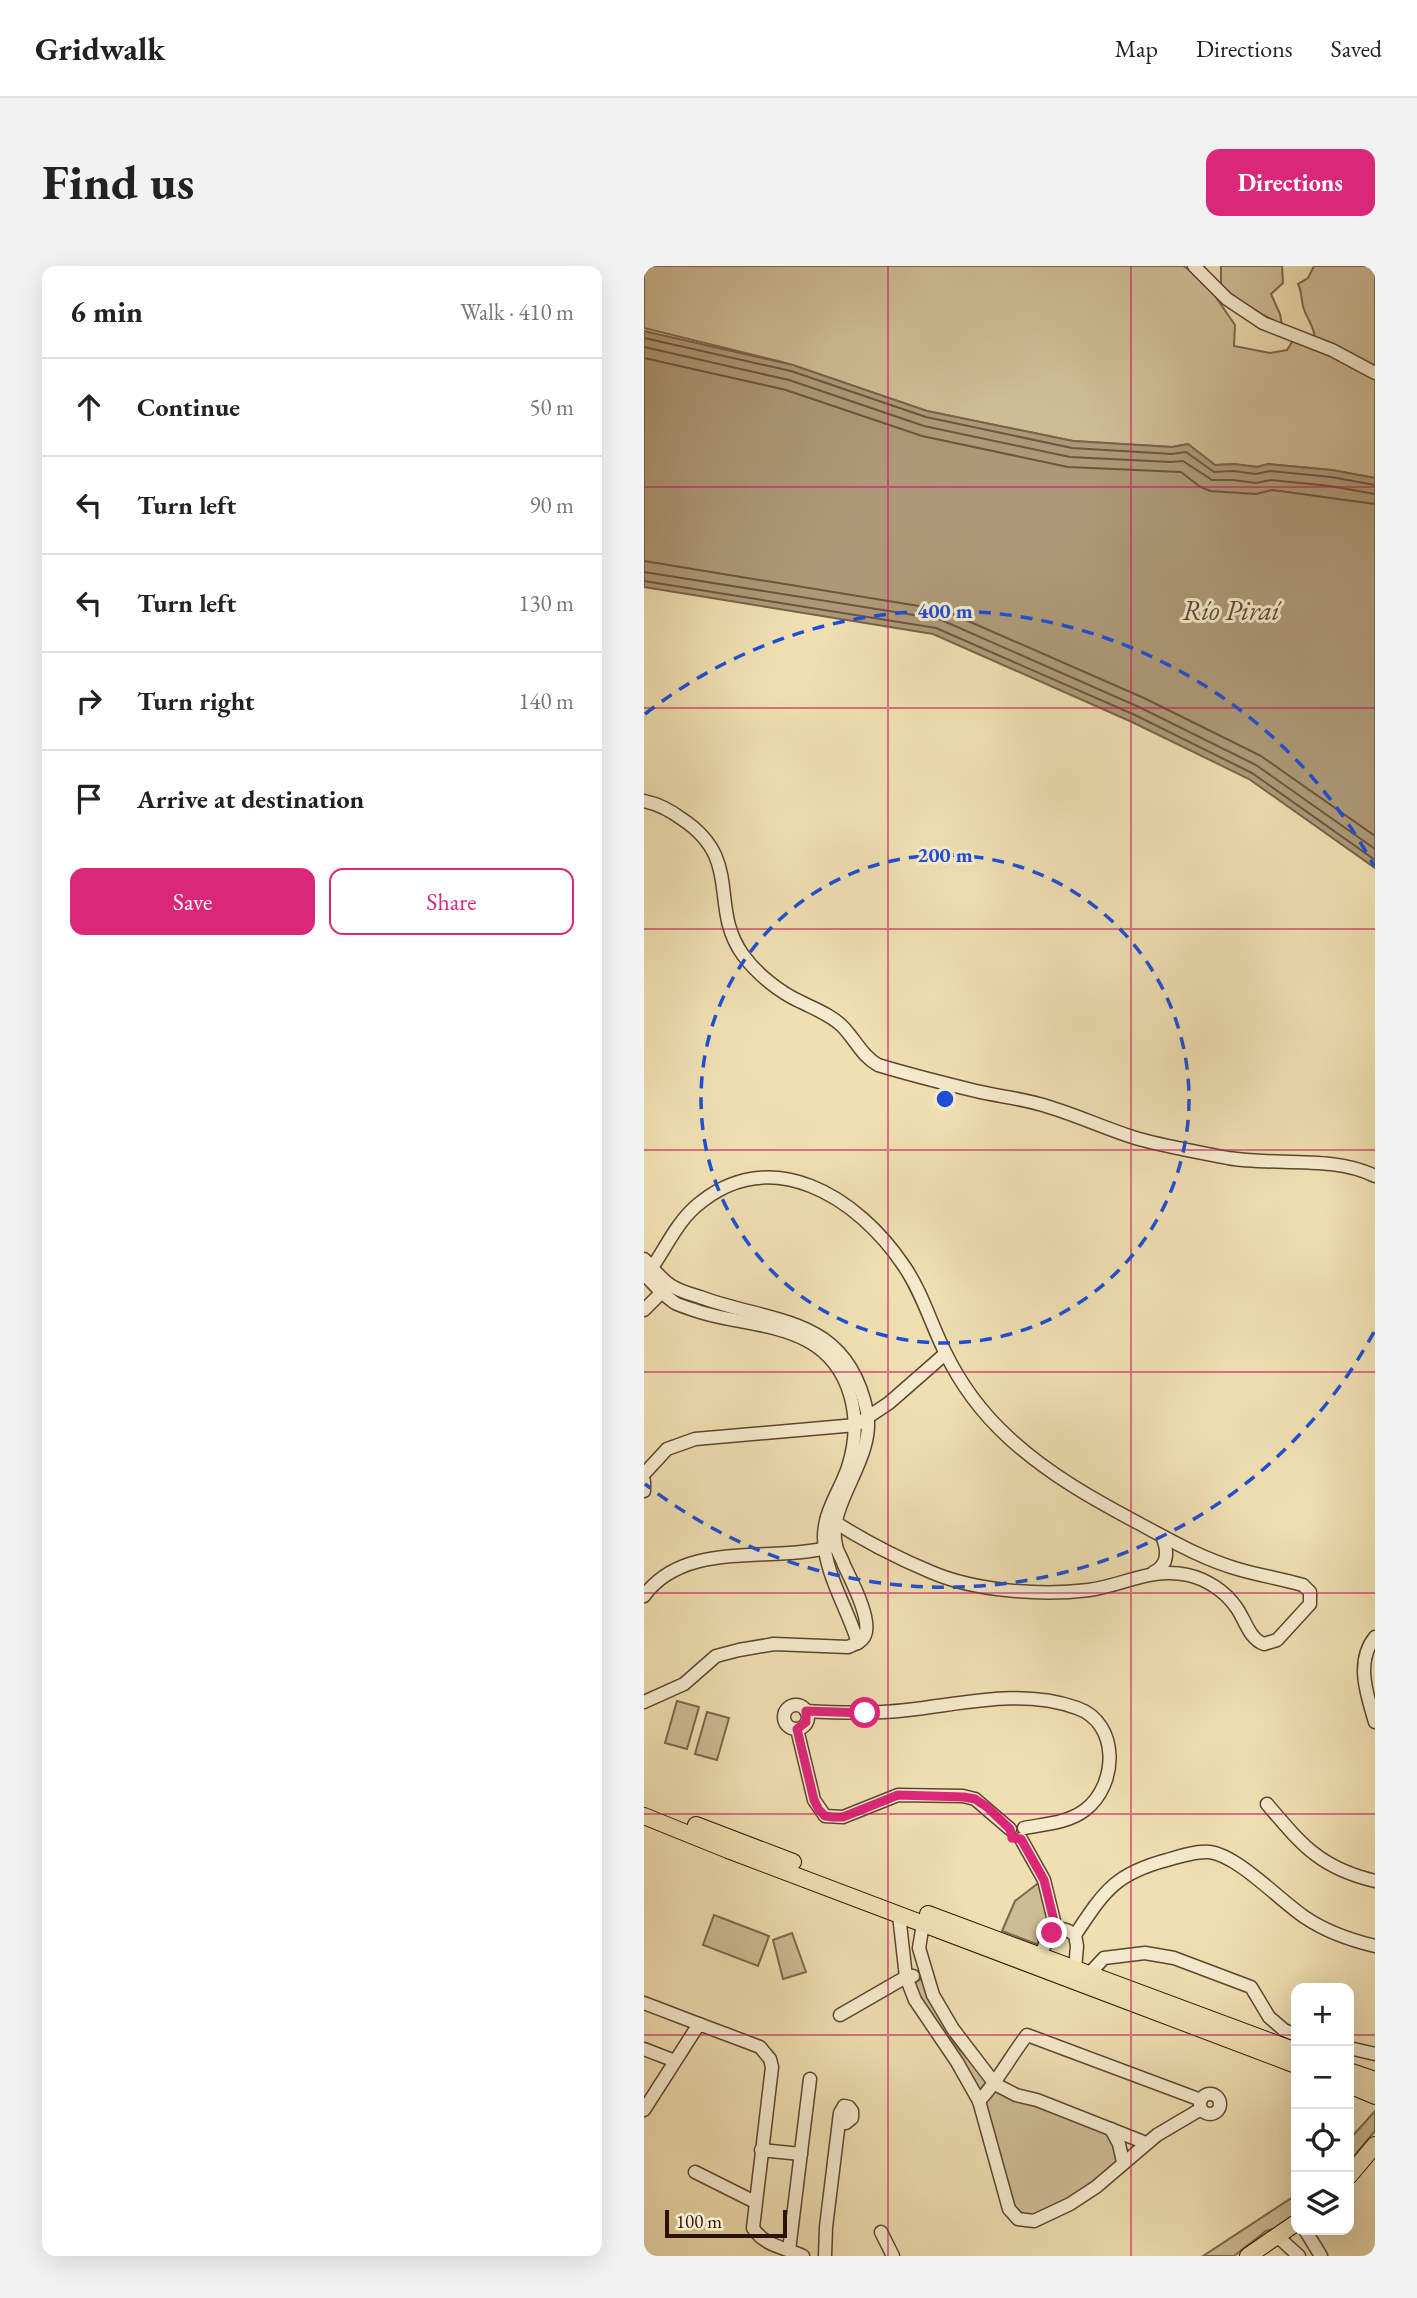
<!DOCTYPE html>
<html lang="en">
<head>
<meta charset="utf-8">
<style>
	:root { --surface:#fff; --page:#f2f2f2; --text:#222; --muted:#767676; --line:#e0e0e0; --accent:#db2777 }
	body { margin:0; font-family:"EB Garamond",serif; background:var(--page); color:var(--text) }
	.controls { position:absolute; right:21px; bottom:21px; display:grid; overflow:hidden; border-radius:14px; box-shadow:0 7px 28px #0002 }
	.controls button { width:63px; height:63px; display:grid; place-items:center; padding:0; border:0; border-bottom:2px solid var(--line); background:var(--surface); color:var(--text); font:35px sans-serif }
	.scale { position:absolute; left:21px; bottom:18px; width:122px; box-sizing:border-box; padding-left:7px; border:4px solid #2c1207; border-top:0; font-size:19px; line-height:24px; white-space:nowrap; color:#2c1207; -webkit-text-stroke:5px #f5eacc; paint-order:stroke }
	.stop { position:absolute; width:21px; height:21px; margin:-16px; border:5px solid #db2777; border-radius:50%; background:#fff }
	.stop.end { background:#db2777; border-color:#fff; box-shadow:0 2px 7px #0008 }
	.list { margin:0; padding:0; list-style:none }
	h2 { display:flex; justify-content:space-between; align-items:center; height:91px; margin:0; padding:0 28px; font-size:30px }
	h2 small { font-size:23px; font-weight:400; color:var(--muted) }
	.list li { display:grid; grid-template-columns:46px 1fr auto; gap:21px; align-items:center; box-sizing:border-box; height:98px; padding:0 28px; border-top:2px solid var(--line) }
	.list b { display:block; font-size:26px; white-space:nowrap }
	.list em { font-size:23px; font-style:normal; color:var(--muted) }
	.actions { display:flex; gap:14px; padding:21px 28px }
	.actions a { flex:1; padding:16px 0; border:2px solid var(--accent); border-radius:14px; text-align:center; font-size:24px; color:var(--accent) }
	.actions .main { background:var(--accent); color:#fff }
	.icon { flex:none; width:38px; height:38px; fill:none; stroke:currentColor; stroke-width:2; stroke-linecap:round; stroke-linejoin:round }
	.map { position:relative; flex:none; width:731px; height:1990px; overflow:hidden; border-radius:14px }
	header { display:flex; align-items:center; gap:42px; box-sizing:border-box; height:98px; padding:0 35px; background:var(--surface); border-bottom:2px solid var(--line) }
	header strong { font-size:33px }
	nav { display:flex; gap:38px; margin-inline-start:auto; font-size:24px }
	.intro { display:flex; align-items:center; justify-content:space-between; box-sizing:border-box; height:168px; padding:0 42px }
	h1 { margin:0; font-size:49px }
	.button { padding:18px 32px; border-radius:14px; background:var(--accent); color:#fff; font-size:24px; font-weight:700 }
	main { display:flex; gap:42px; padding:0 42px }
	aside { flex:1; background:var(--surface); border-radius:14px; box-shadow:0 7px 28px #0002 }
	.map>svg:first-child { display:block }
	.green { fill:#cebc94; stroke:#7d674e; stroke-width:2 }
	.water { fill:#ad9977; stroke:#79634a; stroke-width:2 }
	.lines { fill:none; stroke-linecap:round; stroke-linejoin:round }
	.shore { stroke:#6c563f; stroke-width:2 }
	.minor-casing { stroke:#5d4532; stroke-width:15 }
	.major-casing { stroke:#2c1207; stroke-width:18 }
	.minor { stroke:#f5eacc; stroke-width:12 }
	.major { stroke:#efdfb1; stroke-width:16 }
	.route { stroke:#db2777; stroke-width:9 }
	.grid { fill:none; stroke:#c2185b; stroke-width:2; stroke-opacity:0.55 }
	.ring { fill:none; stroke:#1d4ed8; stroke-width:3.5; stroke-dasharray:12 9 }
	.labels { text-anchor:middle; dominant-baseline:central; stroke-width:6; stroke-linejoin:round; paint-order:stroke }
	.water-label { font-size:28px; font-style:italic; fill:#604834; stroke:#f5eacc }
	.centre { fill:#1d4ed8; stroke:#f5eacc; stroke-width:3.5 }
	.ring-label { font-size:21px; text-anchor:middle; font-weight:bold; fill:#1d4ed8; stroke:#f5eacc; stroke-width:6; stroke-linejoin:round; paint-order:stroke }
</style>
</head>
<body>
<header>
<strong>Gridwalk</strong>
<nav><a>Map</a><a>Directions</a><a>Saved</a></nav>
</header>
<div class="intro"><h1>Find us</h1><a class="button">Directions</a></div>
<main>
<aside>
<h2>6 min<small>Walk · 410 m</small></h2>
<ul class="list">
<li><svg class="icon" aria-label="ahead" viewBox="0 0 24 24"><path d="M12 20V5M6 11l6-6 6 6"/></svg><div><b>Continue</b></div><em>50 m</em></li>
<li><svg class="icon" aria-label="left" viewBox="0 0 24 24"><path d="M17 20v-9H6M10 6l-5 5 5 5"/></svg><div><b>Turn left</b></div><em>90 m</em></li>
<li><svg class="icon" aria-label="left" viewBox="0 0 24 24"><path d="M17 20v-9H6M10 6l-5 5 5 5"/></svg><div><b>Turn left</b></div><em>130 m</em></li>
<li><svg class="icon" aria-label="right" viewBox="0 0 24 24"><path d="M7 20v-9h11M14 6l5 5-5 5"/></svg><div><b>Turn right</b></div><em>140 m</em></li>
<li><svg class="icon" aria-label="arrive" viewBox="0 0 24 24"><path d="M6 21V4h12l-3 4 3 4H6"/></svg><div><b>Arrive at destination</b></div></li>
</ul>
<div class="actions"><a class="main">Save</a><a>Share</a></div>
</aside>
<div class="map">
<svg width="731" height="1990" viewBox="0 0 731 1990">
	<rect width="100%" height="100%" fill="#efdfb1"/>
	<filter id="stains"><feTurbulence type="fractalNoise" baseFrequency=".00286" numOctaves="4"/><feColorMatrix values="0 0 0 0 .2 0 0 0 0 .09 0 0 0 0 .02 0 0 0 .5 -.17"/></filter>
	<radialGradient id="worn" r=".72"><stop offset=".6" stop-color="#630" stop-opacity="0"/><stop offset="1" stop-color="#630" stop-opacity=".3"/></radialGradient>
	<!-- green -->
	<g class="green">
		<polygon points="0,0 539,0 558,11 591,59 590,80 626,87 643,84 650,73 668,79 731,113 731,212 688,204 624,198 613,201 590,198 571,199 544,178 528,181 429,175 283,145 138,96 0,62"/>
		<polygon points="577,0 638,0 639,17 627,28 636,48 638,59 590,33 577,20"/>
		<path d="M670,0h61v102l-60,-29c-1,-15 -9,-20 -12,-33 -2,-8 -1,-14 -5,-22l10,-6z"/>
		<polygon points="33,1435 55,1441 43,1483 21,1477"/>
		<polygon points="63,1446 85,1452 73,1494 51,1488"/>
		<polygon points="397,1615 405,1653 393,1669 395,1679 358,1665 371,1635"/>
		<polygon points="70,1649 125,1670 114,1700 59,1679"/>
		<polygon points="148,1667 162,1706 139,1713 129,1674"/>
		<path d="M277,1713c12,21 20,44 34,65 10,13 23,24 32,39l-3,6 -6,2 -61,-99 -2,-10z"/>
		<path d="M350,1825l115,42 10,28c-20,15 -66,57 -91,54 -6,-1 -10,-5 -14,-8l-30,-100 3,-8z"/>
		<polygon points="731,1845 731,1865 705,1896 705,1874"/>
		<polygon points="652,1929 652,1949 633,1962 622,1965 590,1990 559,1990"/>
	</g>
	<!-- water -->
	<polygon class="water" points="0,65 149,99 283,145 429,175 528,181 544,178 571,199 590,198 613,201 624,198 688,204 731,212 731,602 605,513 488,456 289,368 0,321"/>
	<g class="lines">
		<!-- shore -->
		<g class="shore">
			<polyline points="0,72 147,105 282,151 428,182 528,188 542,186 570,206 589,205 612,208 626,205 687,211 731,219"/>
			<polyline points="0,81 145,114 280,160 426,191 527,196 539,195 568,214 589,214 612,217 627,214 686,220 731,228"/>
			<polyline points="0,92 142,124 278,170 424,201 537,206 555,220 566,225 612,228 628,224 731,238"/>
			<polyline points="0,295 299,344 500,432 617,490 731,570"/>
			<polyline points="0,306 295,353 495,441 612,499 731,583"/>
			<polyline points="0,315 292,362 491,449 608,507 731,594"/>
		</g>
		<!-- minor casing -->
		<g class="minor-casing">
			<g id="minor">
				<polyline points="550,0 583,33 619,57 688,84 731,107"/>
				<path d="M0,535c15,3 26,9 38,18 62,41 26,87 61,136 14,19 36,37 58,47 14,7 30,13 41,24 13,13 20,30 36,39 33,10 65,18 98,26 21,5 42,7 63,13 34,9 66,25 100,35 29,8 59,13 89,19 46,8 105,-3 147,18"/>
				<path d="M0,993c8,8 16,19 26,26 9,6 20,9 30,12 74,27 147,18 167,115 9,47 -41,92 -31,133 1,7 6,13 8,20 7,15 28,54 21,70 -3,7 -10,9 -17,12l-74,-3 -35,6 -23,6 -32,28 -40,18"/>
				<path d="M0,1008c10,11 19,21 31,29 8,4 17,6 25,9 35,11 75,11 108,29 45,25 55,80 40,126 -8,24 -24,44 -24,70 0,36 24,72 34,106"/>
				<path d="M2,1010c17,-22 28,-50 49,-69 75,-66 163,-10 209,59 18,26 27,58 41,86 15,31 38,62 63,85 40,37 85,62 132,87 33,18 65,36 101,46 21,6 42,9 62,15l7,7v12l-33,36 -13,4c-15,-5 -19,-25 -28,-37 -11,-16 -30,-28 -48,-32 -38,-8 -63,10 -99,15 -48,6 -114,1 -158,-18 -36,-15 -72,-34 -104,-55"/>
				<polyline points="0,1044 22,1022"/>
				<polyline points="0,1208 23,1183 51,1173 212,1159 245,1137 301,1088"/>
				<polyline points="0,1215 0,1225"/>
				<path d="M510,1306c15,-7 14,-22 8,-36"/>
				<path d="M0,1330c41,-57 128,-33 186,-49"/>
				<path d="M731,1371c-20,25 -8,58 0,85"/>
				<circle cx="152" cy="1451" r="12"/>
				<path d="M162,1445c34,2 68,3 101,-1 56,-6 115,-22 170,-2 43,15 41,77 8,102 -17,13 -40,14 -61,18"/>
				<polyline points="153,1463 170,1534 181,1550 199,1551 254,1529 319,1530 331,1533 366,1563"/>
				<path d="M623,1538c35,41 53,64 108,77"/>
				<polyline points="377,1573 400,1614 412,1663"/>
				<polyline points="255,1649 262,1711 271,1734 313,1796 335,1835 365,1943 374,1953 390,1955 426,1938 452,1921 513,1869 557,1843"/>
				<polyline points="279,1658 275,1682 289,1729 309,1763 351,1818 372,1829 393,1834 502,1877"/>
				<path d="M431,1669c29,-43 39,-61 92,-75 13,-4 29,-9 42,-8 29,3 71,49 97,66 21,14 44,22 69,28"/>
				<path d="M396,1689c9,-17 13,-36 35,-20l2,11 -2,23"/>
				<polyline points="445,1708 460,1692 501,1687 530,1692 607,1721 625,1751 640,1764 652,1769"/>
				<polyline points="0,1737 55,1758"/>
				<polyline points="196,1749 262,1711 269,1710"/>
				<polyline points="705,1782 731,1788"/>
				<polyline points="0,1783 31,1795"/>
				<circle cx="566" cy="1838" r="10"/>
				<path d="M335,1835c19,-20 31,-44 48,-66l174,65"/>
				<path d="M0,1844l55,-86 61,23 10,12 2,8 -19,161c10,17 32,20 50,28"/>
				<polyline points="467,1863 475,1878 479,1896"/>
				<polyline points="117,1884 157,1888"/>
				<polyline points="51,1906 111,1936"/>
				<polyline points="661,1964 677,1990"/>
				<polyline points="237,1966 249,1990"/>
				<polyline points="633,1970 655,1990"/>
				<polyline points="145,1984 166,1813"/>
				<polyline points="181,1990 182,1961 196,1847 200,1840 205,1841 208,1845 208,1852 202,1857 195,1857"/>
			</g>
		</g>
		<!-- major casing -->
		<g class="major-casing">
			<g id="major">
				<polyline points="0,1550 84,1584 652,1799"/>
				<polyline points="52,1559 149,1596"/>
				<polyline points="284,1648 652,1785"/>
				<polyline points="705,1805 731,1814"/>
				<polyline points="705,1819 731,1830"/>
				<polyline points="705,1910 731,1879"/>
				<polyline points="604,1990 652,1957"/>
			</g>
		</g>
		<!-- minor -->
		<use href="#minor" class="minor"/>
		<!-- major -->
		<use href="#major" class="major"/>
	</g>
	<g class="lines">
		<!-- route -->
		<polyline class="route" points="221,1447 162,1445 162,1456 153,1463 170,1534 175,1544 181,1550 189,1551 199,1551 254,1529 320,1531 331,1533 343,1541 366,1563 368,1572 377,1573 400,1614 412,1663 408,1667"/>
	</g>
	<!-- grid -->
	<path class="grid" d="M244,0v1990M487,0v1990M0,221h731M0,442h731M0,663h731M0,884h731M0,1106h731M0,1327h731M0,1548h731M0,1769h652M705,1769h26"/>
	<!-- distance rings -->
	<g class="ring">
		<circle cx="301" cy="833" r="244"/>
		<path d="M730 1066A488 488 0 0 1 1 1218M1 448A488 488 0 0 1 730 600"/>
	</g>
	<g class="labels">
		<!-- water labels -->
		<g class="water-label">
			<text x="587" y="344">Río Piraí</text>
		</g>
	</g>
	<circle cx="301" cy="833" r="10" class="centre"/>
	<g class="ring-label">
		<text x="301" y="352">400 m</text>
		<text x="301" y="596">200 m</text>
	</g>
	<rect width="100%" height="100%" filter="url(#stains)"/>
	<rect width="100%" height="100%" fill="url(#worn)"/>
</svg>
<div class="controls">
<button>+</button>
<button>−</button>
<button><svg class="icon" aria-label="locate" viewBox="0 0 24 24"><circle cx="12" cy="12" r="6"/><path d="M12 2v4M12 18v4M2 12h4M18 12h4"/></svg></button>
<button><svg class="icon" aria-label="layers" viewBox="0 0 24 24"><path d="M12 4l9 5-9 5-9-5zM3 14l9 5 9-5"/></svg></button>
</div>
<div class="scale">100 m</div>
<div class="stop" style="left:221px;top:1447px"></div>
<div class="stop end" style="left:408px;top:1667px"></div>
</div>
</main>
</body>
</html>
